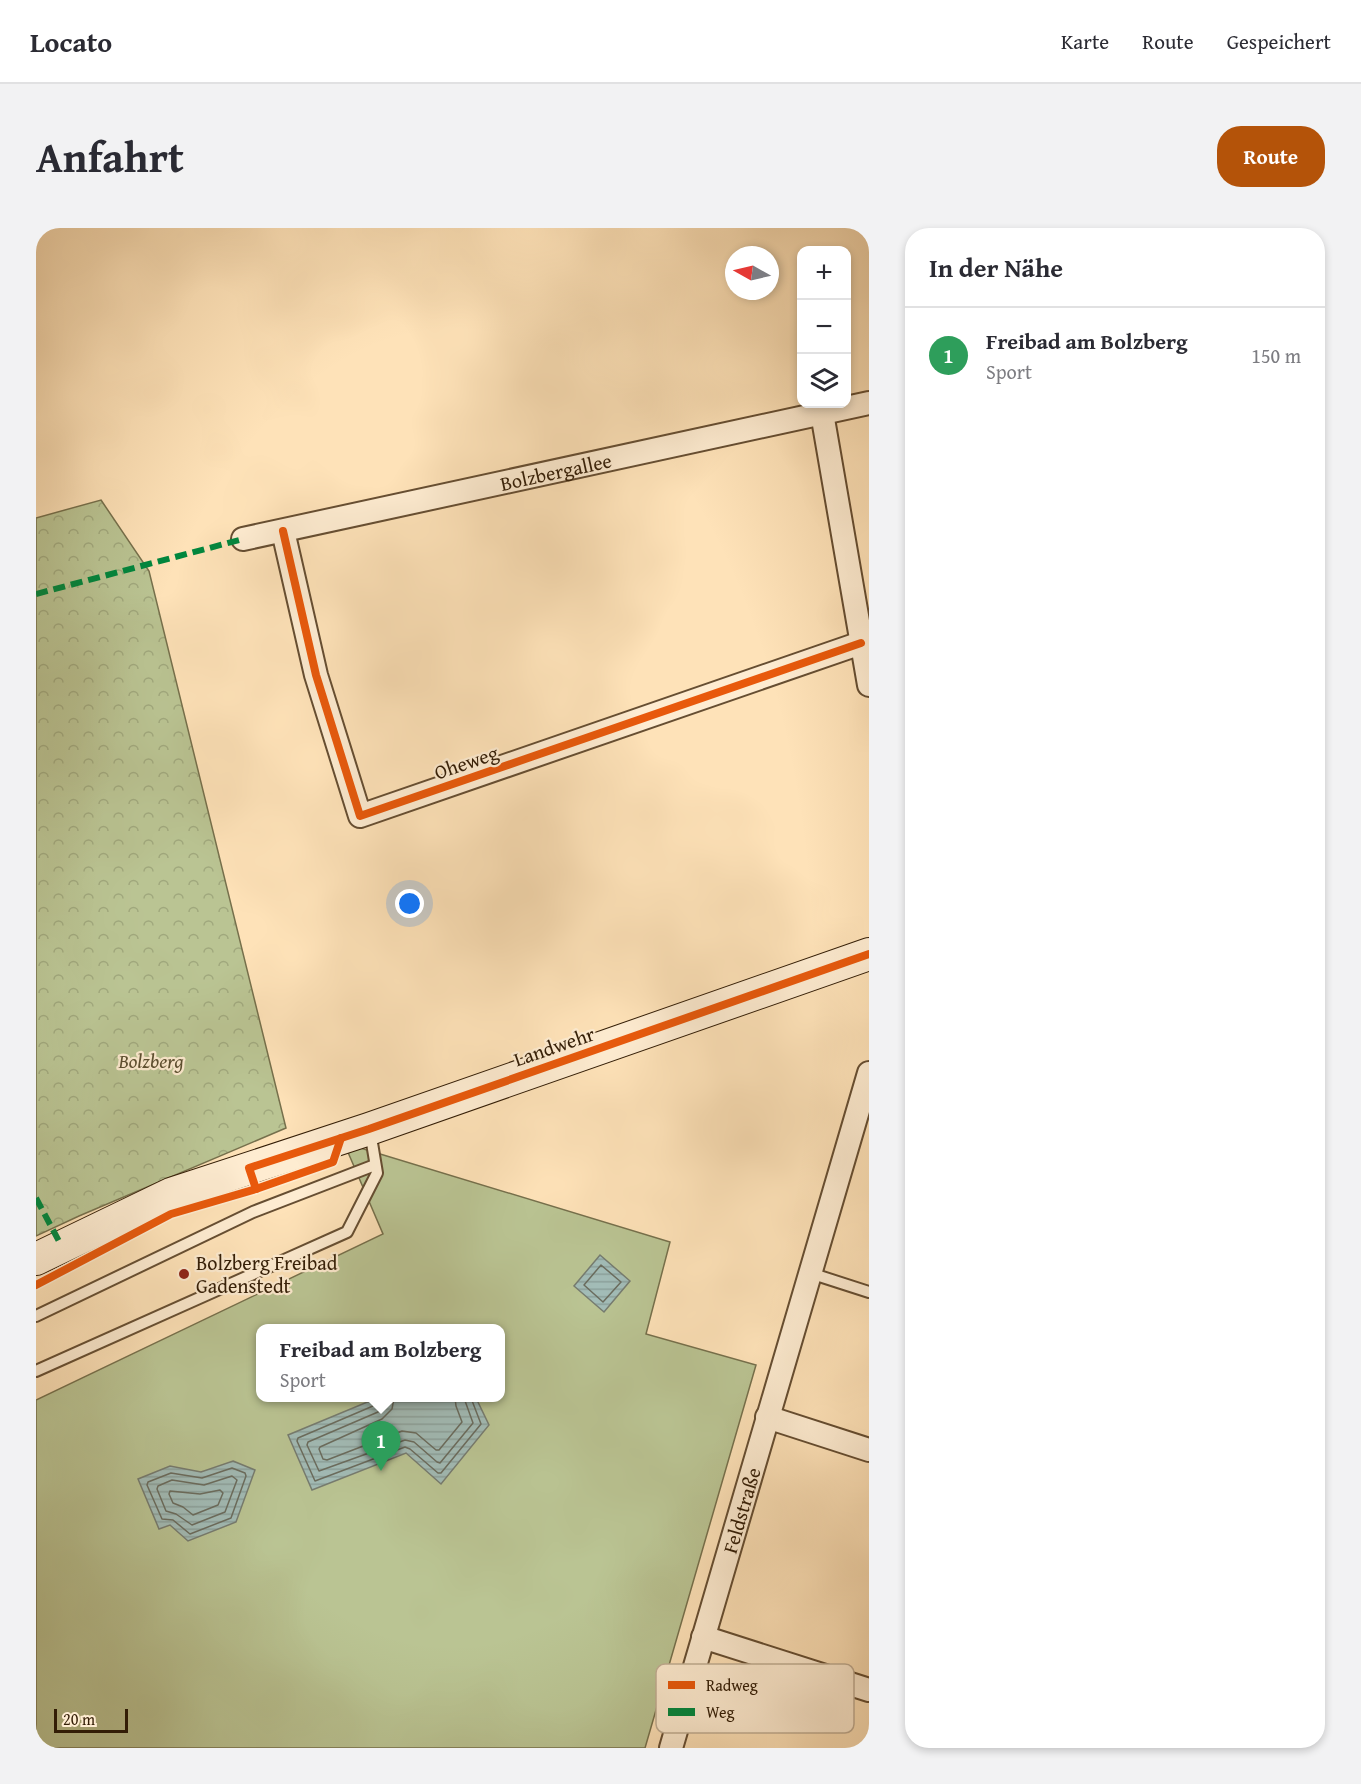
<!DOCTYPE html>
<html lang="de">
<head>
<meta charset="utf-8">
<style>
	:root { --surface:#fff; --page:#f2f2f3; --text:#2b2b33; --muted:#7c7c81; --line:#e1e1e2; --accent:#b45309 }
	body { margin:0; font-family:"Gentium Book Plus",serif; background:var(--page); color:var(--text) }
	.controls { position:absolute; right:18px; top:18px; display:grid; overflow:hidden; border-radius:12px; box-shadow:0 3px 9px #0003 }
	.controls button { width:54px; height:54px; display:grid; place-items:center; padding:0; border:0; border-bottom:2px solid var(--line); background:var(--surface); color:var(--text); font:30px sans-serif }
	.compass { position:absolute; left:689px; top:18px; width:54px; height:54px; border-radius:50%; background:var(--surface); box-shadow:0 3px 9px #0003; rotate:278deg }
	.scale { position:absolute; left:18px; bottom:15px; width:74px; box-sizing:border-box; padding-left:6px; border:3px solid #331d06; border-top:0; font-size:16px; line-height:21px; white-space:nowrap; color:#331d06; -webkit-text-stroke:4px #feecd1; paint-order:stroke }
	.you { position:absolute; left:374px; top:676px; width:21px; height:21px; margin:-15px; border:4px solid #fff; border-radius:50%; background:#1a73e8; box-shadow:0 0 0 9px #1a73e833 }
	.badge { display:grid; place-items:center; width:39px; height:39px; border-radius:50%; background:var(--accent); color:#fff; font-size:20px; font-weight:700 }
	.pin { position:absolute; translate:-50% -50px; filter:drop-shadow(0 2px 3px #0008) }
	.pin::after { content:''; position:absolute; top:32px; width:21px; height:18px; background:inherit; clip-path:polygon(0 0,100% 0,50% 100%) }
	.popup { position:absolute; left:220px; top:1096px; width:249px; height:78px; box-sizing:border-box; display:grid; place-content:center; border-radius:12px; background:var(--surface); filter:drop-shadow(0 2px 4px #0005); font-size:20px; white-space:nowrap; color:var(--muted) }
	.popup b { font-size:22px; color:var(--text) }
	.popup::after { content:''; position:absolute; left:50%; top:100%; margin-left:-12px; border:12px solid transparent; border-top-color:var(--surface) }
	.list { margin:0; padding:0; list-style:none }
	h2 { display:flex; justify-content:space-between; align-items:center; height:78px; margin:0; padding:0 24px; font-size:26px }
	h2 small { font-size:20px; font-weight:400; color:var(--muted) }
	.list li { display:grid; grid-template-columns:39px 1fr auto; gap:18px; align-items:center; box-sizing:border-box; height:96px; padding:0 24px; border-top:2px solid var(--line) }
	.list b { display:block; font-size:22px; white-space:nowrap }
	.list p { margin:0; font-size:20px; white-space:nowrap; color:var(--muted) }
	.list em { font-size:20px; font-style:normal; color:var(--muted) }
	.icon { flex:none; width:33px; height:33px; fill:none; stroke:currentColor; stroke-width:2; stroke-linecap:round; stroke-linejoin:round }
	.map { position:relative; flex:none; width:833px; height:1520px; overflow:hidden; border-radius:24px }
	header { display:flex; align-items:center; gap:36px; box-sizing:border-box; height:84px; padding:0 30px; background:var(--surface); border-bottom:2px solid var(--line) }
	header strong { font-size:28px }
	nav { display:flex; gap:33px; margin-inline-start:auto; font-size:21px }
	.intro { display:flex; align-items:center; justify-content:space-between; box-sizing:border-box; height:144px; padding:0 36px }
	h1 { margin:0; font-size:42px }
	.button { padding:15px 27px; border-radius:24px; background:var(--accent); color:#fff; font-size:21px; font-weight:700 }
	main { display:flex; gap:36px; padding:0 36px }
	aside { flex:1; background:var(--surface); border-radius:24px; box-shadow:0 3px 9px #0003 }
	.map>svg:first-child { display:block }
	.forest { fill:url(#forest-crowns); stroke:#76704c; stroke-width:1.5 }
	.park { fill:#bac493; stroke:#76704c; stroke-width:1.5; fill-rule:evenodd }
	.water { fill:url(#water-rules); stroke:#767c70; stroke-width:1.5 }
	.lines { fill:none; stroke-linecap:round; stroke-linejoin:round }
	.shore { stroke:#6a6c5e; stroke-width:1.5 }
	.lane-casing { stroke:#664e32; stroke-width:14 }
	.street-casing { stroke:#664e32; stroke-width:26 }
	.secondary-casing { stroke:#331d06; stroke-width:34 }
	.lane { stroke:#feecd1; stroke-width:10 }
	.street { stroke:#feecd1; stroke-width:22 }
	.secondary { stroke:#feecd1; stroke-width:32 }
	.quiet { stroke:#00873e; stroke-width:6; stroke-dasharray:12 6; stroke-linecap:butt }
	.cycleway-casing { stroke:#feecd1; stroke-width:11 }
	.cycleway { stroke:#e8590c; stroke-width:8 }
	.poi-dot { fill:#8f2418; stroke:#feecd1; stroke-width:2 }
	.labels { text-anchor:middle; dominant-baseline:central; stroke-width:4.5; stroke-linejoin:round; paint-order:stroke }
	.street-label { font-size:20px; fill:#331d06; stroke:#feecd1 }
	.park-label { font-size:20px; font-style:italic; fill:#5c4f30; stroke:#feecd1 }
	.poi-label { font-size:20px; fill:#331d06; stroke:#feecd1; text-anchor:start }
	.key { fill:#feecd1; stroke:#c1ae94; stroke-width:1.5 }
	.key-label { font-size:16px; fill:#331d06 }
</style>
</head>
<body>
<header>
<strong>Locato</strong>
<nav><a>Karte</a><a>Route</a><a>Gespeichert</a></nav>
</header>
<div class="intro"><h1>Anfahrt</h1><a class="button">Route</a></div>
<main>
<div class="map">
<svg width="833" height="1520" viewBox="0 0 833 1520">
	<defs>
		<pattern id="forest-crowns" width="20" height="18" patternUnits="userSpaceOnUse" patternTransform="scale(1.5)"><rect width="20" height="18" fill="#bac493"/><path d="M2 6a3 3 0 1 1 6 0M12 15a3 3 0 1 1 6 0" fill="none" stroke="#a0a87d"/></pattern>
		<pattern id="water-rules" width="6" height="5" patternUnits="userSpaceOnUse" patternTransform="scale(1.5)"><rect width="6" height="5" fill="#a2bcb7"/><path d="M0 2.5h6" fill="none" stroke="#8ca19c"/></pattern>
	</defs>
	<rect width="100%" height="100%" fill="#fee2b8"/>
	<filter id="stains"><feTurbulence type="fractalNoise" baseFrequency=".00333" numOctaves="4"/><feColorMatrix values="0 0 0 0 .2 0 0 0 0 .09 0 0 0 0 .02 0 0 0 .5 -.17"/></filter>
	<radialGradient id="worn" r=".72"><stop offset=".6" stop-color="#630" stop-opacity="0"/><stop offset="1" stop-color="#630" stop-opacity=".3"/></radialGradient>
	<!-- forest -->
	<polygon class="forest" points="65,272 113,343 250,900 43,988 0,1008 0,290"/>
	<!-- park -->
	<path class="park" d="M308,915l326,99 -24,92 110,31 -111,383h-609v-348l347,-166zM225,1100h240v70h-240z"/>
	<!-- water -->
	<g class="water">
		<polygon points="564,1027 594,1053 568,1084 538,1058"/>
		<polygon points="341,1170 440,1170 453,1197 405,1256 370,1225 276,1262 252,1207"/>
		<polygon points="197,1233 219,1242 200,1294 152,1313 134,1297 123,1301 102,1251 134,1238 165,1244"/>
	</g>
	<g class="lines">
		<!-- shore -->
		<g class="shore">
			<polygon points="565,1037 585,1054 567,1074 548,1057"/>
			<polyline points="341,1170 341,1174 337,1178 262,1210 261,1213 279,1253 369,1219 374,1221 402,1245 405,1245 445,1196 435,1170"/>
			<polyline points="349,1170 347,1177 342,1184 272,1214 271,1217 283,1243 369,1212 378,1214 401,1234 404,1235 437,1195 428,1170"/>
			<polyline points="358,1170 356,1181 346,1191 284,1219 283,1221 287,1231 291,1232 366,1203 380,1205 400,1222 403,1222 426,1194 420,1178 419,1170"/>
			<polygon points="196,1240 209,1245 210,1248 195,1290 154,1306 137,1292 126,1291 111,1257 112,1254 135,1245 166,1250"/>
			<polygon points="196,1248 201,1252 189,1284 156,1297 140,1286 130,1283 121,1261 122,1258 136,1252 168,1257"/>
			<polygon points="134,1263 164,1266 184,1262 187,1265 182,1277 157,1287 147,1279 137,1275 133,1266"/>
		</g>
		<!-- lane casing -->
		<g class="lane-casing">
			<g id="lane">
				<polyline points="774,1045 833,1064"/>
				<polyline points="0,1088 217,984 339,937"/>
				<polyline points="0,1143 311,1004 341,945 334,903"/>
			</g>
		</g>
		<!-- street casing -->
		<g class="street-casing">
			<g id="street">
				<polyline points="786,185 833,457"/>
				<polyline points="247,303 280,447 324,588 825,415"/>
				<path id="s1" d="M207,311l626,-136"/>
				<polyline points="731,1189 833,1222"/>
				<polyline points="667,1409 833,1462"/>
				<path id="s2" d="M635,1520l198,-675"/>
			</g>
		</g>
		<!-- secondary casing -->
		<g class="secondary-casing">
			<polyline id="secondary" points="0,1031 135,966 333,901 833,726"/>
		</g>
		<!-- lane -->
		<use href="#lane" class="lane"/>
		<!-- street -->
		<use href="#street" class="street"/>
		<!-- secondary -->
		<use href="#secondary" class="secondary"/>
		<!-- quiet -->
		<g class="quiet">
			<polyline points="0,366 207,311"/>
			<polyline points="0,970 25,1017"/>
		</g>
		<!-- cycleway casing -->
		<g class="cycleway-casing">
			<g id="cycleway">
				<polyline points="247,303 280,447 324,588 825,415"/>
				<polyline points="220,961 213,940 333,901 833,726"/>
				<polyline points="0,1057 135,986 220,961 297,934 305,910"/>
			</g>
		</g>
		<!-- cycleway -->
		<use href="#cycleway" class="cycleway"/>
	</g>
	<!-- markers -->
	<circle class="poi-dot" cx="148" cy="1046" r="6"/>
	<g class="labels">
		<!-- street labels -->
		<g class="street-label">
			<text stroke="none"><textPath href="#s1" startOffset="320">Bolzbergallee</textPath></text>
			<text transform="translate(430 534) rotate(-19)">Oheweg</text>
			<text transform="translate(518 818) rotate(-19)">Landwehr</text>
			<text stroke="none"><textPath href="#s2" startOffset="248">Feldstraße</textPath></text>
		</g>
		<!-- park labels -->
		<g class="park-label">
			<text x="115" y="832">Bolzberg</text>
		</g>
		<!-- poi labels -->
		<g class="poi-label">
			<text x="160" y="1034">Bolzberg Freibad<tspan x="160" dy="23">Gadenstedt</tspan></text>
		</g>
	</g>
	<!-- legend -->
	<rect x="620" y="1436" width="198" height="69" rx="9" class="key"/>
	<rect x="632" y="1453" width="27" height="8" fill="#e8590c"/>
	<rect x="632" y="1480" width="27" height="8" fill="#00873e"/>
	<g class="key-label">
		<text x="670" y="1463">Radweg</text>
		<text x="670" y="1490">Weg</text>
	</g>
	<rect width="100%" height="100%" filter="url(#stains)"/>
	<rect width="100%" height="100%" fill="url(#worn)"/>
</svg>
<div class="controls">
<button>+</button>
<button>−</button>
<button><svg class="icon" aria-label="layers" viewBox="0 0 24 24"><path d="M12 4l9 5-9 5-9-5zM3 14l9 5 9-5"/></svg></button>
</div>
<svg class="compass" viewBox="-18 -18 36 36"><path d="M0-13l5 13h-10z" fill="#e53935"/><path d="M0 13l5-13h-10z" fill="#7c7c81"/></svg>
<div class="scale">20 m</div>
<div class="you"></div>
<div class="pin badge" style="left:345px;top:1243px;background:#2e9e5b">1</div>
<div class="popup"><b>Freibad am Bolzberg</b>Sport</div>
</div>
<aside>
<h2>In der Nähe<small></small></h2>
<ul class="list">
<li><span class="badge" style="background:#2e9e5b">1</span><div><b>Freibad am Bolzberg</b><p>Sport</p></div><em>150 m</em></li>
</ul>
</aside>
</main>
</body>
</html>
